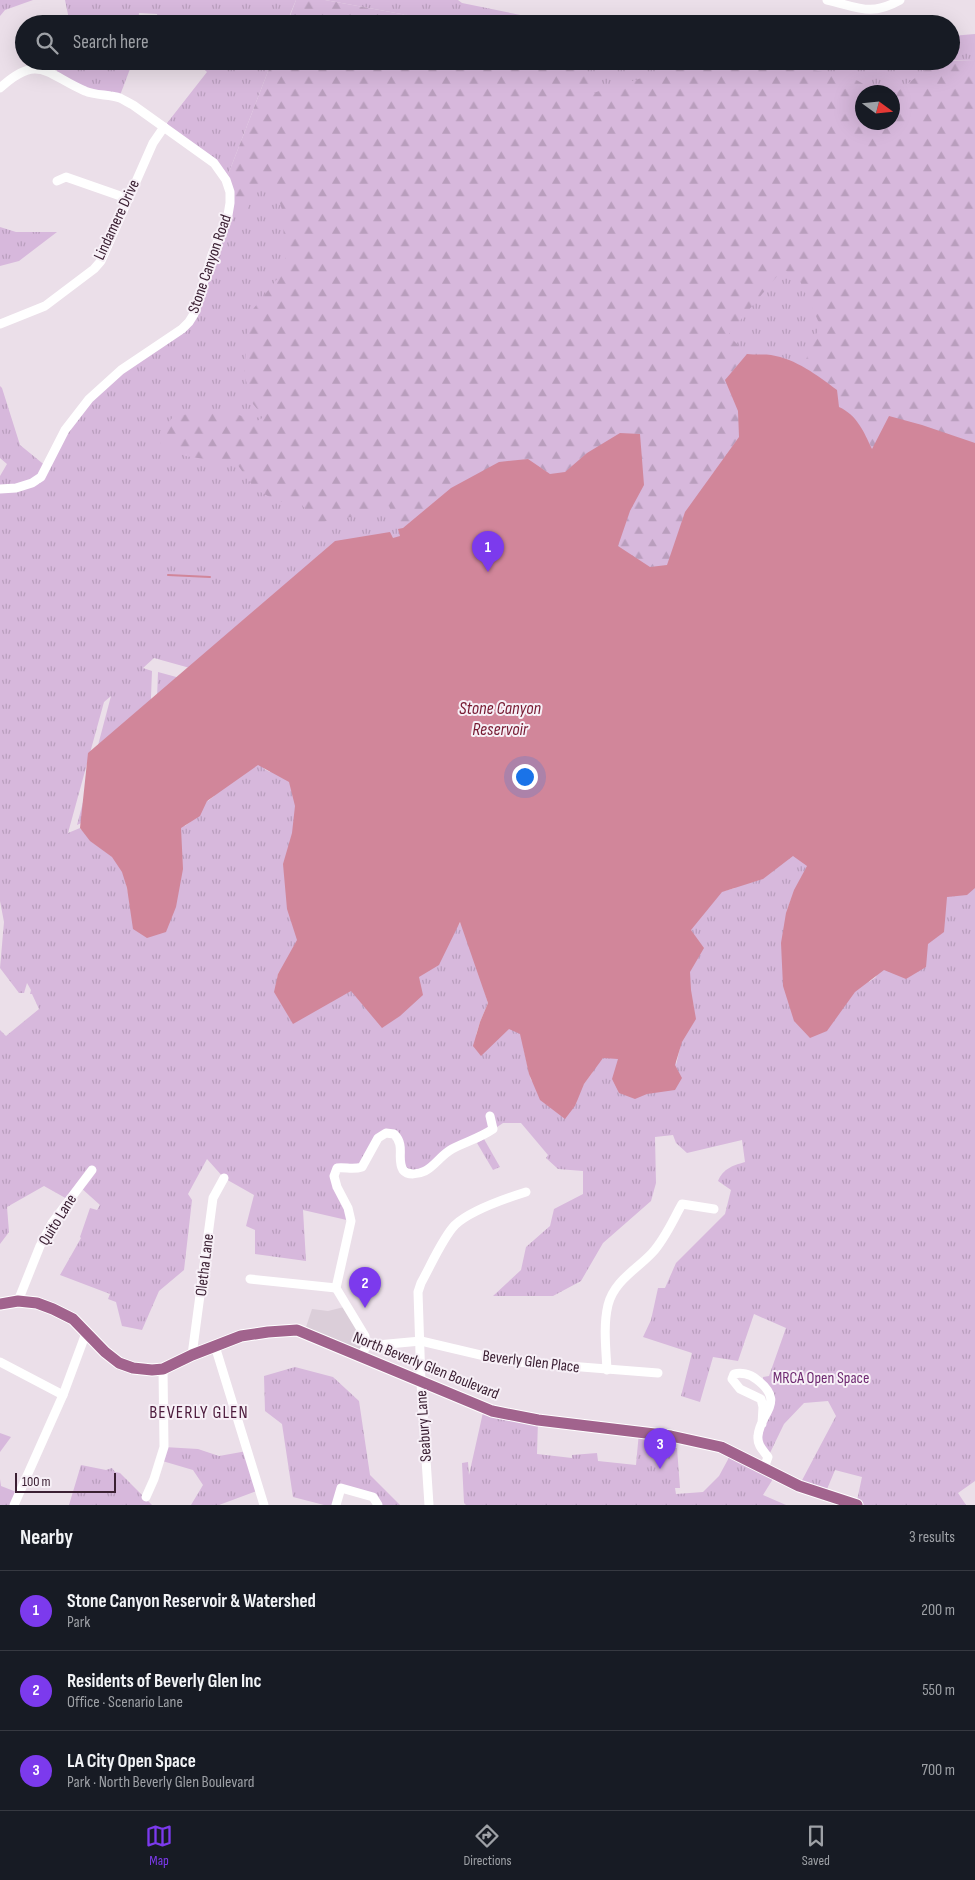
<!DOCTYPE html>
<html lang="en">
<head>
<meta charset="utf-8">
<style>
	:root { --surface:#171b24; --page:#20242c; --text:#f1f3f6; --muted:#9ea1a6; --line:#363941; --accent:#7c3aed }
	body { margin:0; font-family:"Sofia Sans Condensed",sans-serif; background:var(--page); color:var(--text) }
	.compass { position:absolute; left:855px; top:85px; width:45px; height:45px; border-radius:50%; background:var(--surface); box-shadow:0 5px 20px #0002; rotate:105deg }
	.scale { position:absolute; left:15px; bottom:12px; width:101px; box-sizing:border-box; padding-left:5px; border:2px solid #3b2033; border-top:0; font-size:14px; line-height:18px; white-space:nowrap; color:#3b2033; -webkit-text-stroke:4px #f7f0f7; paint-order:stroke }
	.you { position:absolute; left:524px; top:776px; width:18px; height:18px; margin:-12px; border:4px solid #fff; border-radius:50%; background:#1a73e8; box-shadow:0 0 0 8px #1a73e833 }
	.badge { display:grid; place-items:center; width:32px; height:32px; border-radius:50%; background:var(--accent); color:#fff; font-size:16px; font-weight:700 }
	.pin { position:absolute; translate:-50% -41px; filter:drop-shadow(0 1px 2px #0008) }
	.pin::after { content:''; position:absolute; top:26px; width:18px; height:15px; background:inherit; clip-path:polygon(0 0,100% 0,50% 100%) }
	.list { margin:0; padding:0; list-style:none }
	h2 { display:flex; justify-content:space-between; align-items:center; height:65px; margin:0; padding:0 20px; font-size:21px }
	h2 small { font-size:16px; font-weight:400; color:var(--muted) }
	.list li { display:grid; grid-template-columns:32px 1fr auto; gap:15px; align-items:center; box-sizing:border-box; height:80px; padding:0 20px; border-top:1px solid var(--line) }
	.list b { display:block; font-size:19px; white-space:nowrap }
	.list p { margin:0; font-size:16px; white-space:nowrap; color:var(--muted) }
	.list em { font-size:16px; font-style:normal; color:var(--muted) }
	.icon { flex:none; width:28px; height:28px; fill:none; stroke:currentColor; stroke-width:2; stroke-linecap:round; stroke-linejoin:round }
	.map { position:relative; flex:none; width:975px; height:1505px; overflow:hidden }
	.search { position:absolute; background:var(--surface); box-shadow:0 5px 20px #0002; left:15px; right:15px; top:15px; height:55px; display:flex; align-items:center; gap:12px; box-sizing:border-box; padding:0 18px; border-radius:28px; color:var(--muted); font-size:19px }
	.sheet { height:305px; background:var(--surface) }
	nav { display:flex; justify-content:space-around; align-items:center; box-sizing:border-box; height:70px; border-top:1px solid var(--line); background:var(--surface); font-size:14px; color:var(--muted) }
	nav a { display:grid; justify-items:center; gap:2px }
	nav .on { color:var(--accent) }
	.map>svg:first-child { display:block }
	.built { fill:#dbced9 }
	.grass { fill:url(#grass-tufts); fill-rule:evenodd }
	.forest { fill:url(#forest-firs) }
	.water { fill:#d1869a }
	.lines { fill:none; stroke-linecap:round; stroke-linejoin:round }
	.stream { stroke:#d1869a; stroke-width:2 }
	.major-casing { stroke:#fff; stroke-width:13 }
	.minor { stroke:#fff; stroke-width:9 }
	.major { stroke:#a1638d; stroke-width:11 }
	.labels { text-anchor:middle; dominant-baseline:central; stroke-width:4; stroke-linejoin:round; paint-order:stroke }
	.street-label { font-size:16px; fill:#3b2033; stroke:#f7f0f7 }
	.park-label { font-size:16px; fill:#6f2a72; stroke:#f7f0f7 }
	.water-label { font-size:18px; font-style:italic; fill:#771a32; stroke:#f7f0f7 }
	.neighbourhood-label { font-size:18px; letter-spacing:1px; fill:#4d1c3d; stroke:#f7f0f7 }
</style>
</head>
<body>
<div class="map">
<svg width="975" height="1505" viewBox="0 0 975 1505">
	<defs>
		<pattern id="grass-tufts" width="24" height="20" patternUnits="userSpaceOnUse" patternTransform="scale(1.25)"><rect width="24" height="20" fill="#d7b8dc"/><path d="M3 7l-1-3M5 7V3M7 7l1-3M15 17l-1-3M17 17v-4M19 17l1-3" fill="none" stroke="#b99ebd"/></pattern>
		<pattern id="forest-firs" width="22" height="20" patternUnits="userSpaceOnUse" patternTransform="scale(1.25)"><rect width="22" height="20" fill="#d7b8dc"/><path d="M5 1l3.5 6h-7zM16 11l3.5 6h-7z" fill="#b99ebd"/></pattern>
	</defs>
	<rect width="100%" height="100%" fill="#ebdfe9"/>
	<!-- built -->
	<polygon class="built" points="348,1306 365,1336 361,1358 304,1333 312,1309 328,1311"/>
	<!-- grass -->
	<g class="grass">
		<polygon points="0,0 33,0 5,10 0,16"/>
		<polygon points="65,0 296,0 286,24 159,24 157,14 139,13 138,24 70,24"/>
		<polygon points="325,0 458,0 462,3 550,21 558,24 456,24"/>
		<polygon points="975,34 975,60 951,60 951,36"/>
		<polygon points="65,61 133,61 119,98 88,92 54,74"/>
		<polygon points="195,61 272,61 226,180 221,171 164,127 207,72"/>
		<path d="M283,61h610l6,4 6,-4h32l-16,13 54,3v801l-530,-142 -5,17 -36,-10 -30,-22 -16,-7 -24,-3 -10,1 -24,13 -17,-29 -4,-3 -125,-35 -11,10 9,3 -1,26 4,71 -6,24 -72,33 34,-129 -7,6 -36,131 12,-5 1,2 66,-31 -22,81 3,12 25,-93 32,27 5,-4 -35,-30 5,-22 -3,-72 1,-26 55,15 -5,114 6,-5 6,-107 54,16 -10,64 6,3 9,-59c4,7 7,16 13,21 12,10 28,-12 44,-10l-21,138 -31,6v6l30,-7 18,88 -53,17 -2,7 56,-17 5,30 6,-1 -5,-31 65,-21 55,-14 1,-3 1,2 10,-3 -1,22 18,60 -8,19 -4,13c6,-3 9,-8 12,-15 9,-19 4,-30 2,-50l46,4 18,9 -20,53 -11,10 8,34 43,27 3,-6 -43,-26 -8,-25 13,-10 21,-53 52,25 -19,38 -10,35 9,-12 6,-20 20,-39 54,-3 4,54 4,-17 -2,-38 16,-1 -1,-6 -15,1 -6,-94 21,-25 31,6 11,-3 -40,-9 -7,-71 96,26 -35,49 10,-3 31,-45 110,30 -14,50 -19,1 -76,-16 -3,8 3,102 5,13 -2,-116 72,15 18,-1 -15,61 7,-5 15,-56 54,-4v-6l-53,3 14,-48 69,19v596l-17,12 8,12h-110l6,-28 -27,-7 -10,24 -26,-8 37,-70 -8,-15 -24,2 -20,21 -16,33c-4,-4 -8,-9 -9,-14 -7,-22 22,-28 6,-56l1,-3h-3v-7l6,-1 17,-48 -32,-14 -16,47 -25,-4 -13,45 -19,-6 11,-43 -49,-16 8,-17 7,-32h7l11,-25 49,-49 6,-24 -13,-9c6,-13 14,-15 27,-19l-3,-22 -55,13 -11,-10 -3,-8 -18,2 1,46 -5,18 -48,42 -22,38 -28,15h-60l28,-26 5,-23 24,-21 4,-17 29,-15v-23l-25,-2 -12,-11 2,-3 -27,-32h-18l-19,13 -33,13 -27,23 -12,2 -6,-2 -4,-4v-20l-3,-9 -5,-5c-20,-2 -22,18 -32,33 -9,3 -16,0 -25,1l-3,8 3,11 11,21 3,13 -48,-11 3,51 -51,-7v-24l-9,-4 8,-31 -30,-17 -17,-19 -19,35 4,6 -8,70 -25,21 -17,39 -20,-4 -6,-24 -8,-3 2,-5 -50,-19 21,-37 -1,-1 10,-29 7,2 3,-5 -20,-18 -11,13 -25,-14 -37,21 2,25 -9,12v-214l6,6 33,-27 -7,-15h-2l1,-4 -4,-7 -3,10h-5l-19,-25 4,-46 -4,-21v-425l7,-12 -7,-6v-72l2,2 18,57 27,22c7,-17 14,-33 25,-48 26,-39 71,-65 110,-90 20,-18 21,-49 30,-75 6,-17 15,-33 18,-51l5,2v-18l-5,-11 20,3zM756,61l50,9 -102,-4zM862,92h30v30h-30z"/>
		<polygon points="0,227 16,232 57,232 19,261 0,266"/>
		<polygon points="484,1139 500,1167 493,1170 477,1143"/>
		<polygon points="295,1367 333,1377 359,1401 370,1475 400,1505 378,1505 373,1497 341,1488 336,1505 324,1505 293,1497 282,1424 265,1411 264,1376"/>
		<polygon points="484,1408 538,1420 537,1454 572,1458 572,1455 597,1453 598,1461 636,1465 639,1432 671,1436 672,1448 677,1448 680,1488 675,1488 676,1494 703,1492 719,1476 732,1452 776,1474 763,1495 786,1505 466,1505 464,1503 462,1463 468,1462 469,1475"/>
		<polygon points="0,1433 11,1437 0,1452"/>
		<polygon points="164,1447 198,1449 219,1456 247,1451 259,1490 219,1505 191,1505 203,1485 193,1470 159,1460"/>
		<polygon points="81,1465 106,1470 112,1468 115,1472 120,1473 152,1505 69,1505"/>
		<polygon points="0,1479 1,1486 19,1493 14,1505 0,1505"/>
	</g>
	<!-- forest -->
	<g class="forest">
		<polygon points="296,0 325,0 456,24 287,24"/>
		<polygon points="975,60 975,443 872,449 864,430 849,412 839,407 813,372 803,367 820,325 799,279 783,269 728,335 747,354 725,380 738,411 739,437 685,512 667,565 650,567 618,546 630,511 644,485 587,453 565,472 550,474 528,459 403,528 398,529 389,506 351,517 316,523 302,505 277,501 255,489 237,464 185,456 160,443 160,432 173,417 197,412 230,412 257,421 264,417 253,404 244,374 250,313 286,268 282,210 276,190 259,183 246,212 230,203 226,180 272,61 580,61 593,93 674,68 756,61 849,76 878,92 862,92 862,122 892,122 893,95 937,61"/>
	</g>
	<!-- water -->
	<path class="water" d="M747,354c8,1 16,0 24,1 25,4 46,20 66,35l2,17c18,8 25,25 33,42l17,-33 33,9 53,18v445l-8,7 -20,2 -3,35 -16,12 -2,23 -20,12 -22,-9 -29,22 -28,39 -17,7 -16,-17 -11,-35 -2,-43 5,-30 8,-23 13,-24 -14,-10 -30,23 -41,13 -31,38 13,18 -14,24 1,18 5,29 -14,23 -7,23 7,13 -7,12 -28,4 -12,5 -16,-6 -7,-14 6,-20 -15,-1 -19,26 -9,22 -10,13 -25,-19 -11,-26 -9,-40 -11,-5 -28,27 -8,-10 7,-24 8,-19 -28,-81 -21,43 -20,12 4,18 -23,21 -18,12 -31,-37 -58,33 -19,-32 4,-18 19,-34 -10,-31 -4,-45 9,-31 3,-27 -6,-24 -31,-17 -51,36 -7,15 -19,12 2,41 -7,38 -10,25 -19,6 -14,-9 -6,-41 -5,-16 -10,-15 -22,-16 -10,-13 8,-75 247,-212 55,-9 3,6 7,-2 -2,-7 5,-1 48,-40 48,-26 29,-3 22,15 15,-2 22,-19 33,-20 20,1 4,51 -14,26 -12,35 32,21 17,-2 18,-53 54,-75 -1,-26 -13,-31z"/>
	<g class="lines">
		<!-- stream -->
		<polyline class="stream" points="168,575 210,577"/>
		<!-- major casing -->
		<g class="major-casing">
			<polyline id="major" points="0,1304 18,1301 37,1303 53,1309 73,1319 105,1352 119,1363 133,1368 152,1370 163,1369 192,1355 241,1336 268,1332 297,1330 492,1411 538,1420 671,1436 721,1447 799,1486 857,1505"/>
		</g>
		<!-- minor -->
		<g class="minor">
			<path d="M827,0c31,7 43,17 73,0"/>
			<path d="M0,88c39,-36 47,-13 85,3 11,5 24,3 35,7 4,2 9,5 13,7l81,58 12,17 4,12v11l-2,12 -16,40 -18,59 -5,8 -7,7 -61,41 -32,29 -24,31 -24,47 -9,6 -16,5 -16,1"/>
			<polyline points="57,181 66,177 129,199"/>
			<polyline points="0,324 45,306 94,269 101,261 153,143 164,127"/>
			<polyline points="250,1279 336,1288"/>
			<polyline points="18,1301 40,1246 52,1223 92,1170"/>
			<polyline points="215,1346 264,1505"/>
			<polyline points="366,1346 421,1341 506,1361 658,1373"/>
			<polyline points="192,1355 213,1198 224,1178"/>
			<path d="M361,1358l5,-12 -1,-10 -29,-48 15,-67 -3,-13 -11,-21 -3,-11 3,-8c9,-1 16,2 25,-1l16,-29 8,-5 8,1c12,12 2,24 9,36 5,6 16,4 22,1 10,-5 16,-16 27,-22 13,-7 28,-11 41,-20l-3,-13"/>
			<polyline points="0,1362 63,1395"/>
			<path d="M607,1370c-1,-21 -4,-44 1,-65 6,-24 28,-35 44,-52 13,-14 21,-33 30,-49l32,5"/>
			<path d="M762,1424l1,-17 -2,-8 -21,-10 -8,-10 2,-5c7,-2 16,0 22,5 31,23 4,33 2,57 -1,9 5,14 10,21l-4,11"/>
			<polyline points="146,1497 154,1479 164,1447 163,1369"/>
			<polyline points="14,1505 63,1395 86,1333"/>
			<polyline points="336,1505 341,1488 373,1497 378,1505"/>
			<path d="M429,1505l-8,-122 -3,-91 3,-9c9,-16 22,-46 34,-58 15,-14 52,-27 71,-33"/>
		</g>
		<!-- major -->
		<use href="#major" class="major"/>
	</g>
	<g class="labels">
		<!-- street labels -->
		<g class="street-label">
			<text transform="translate(117 220) rotate(-65)">Lindamere Drive</text>
			<text transform="translate(210 264) rotate(-71)">Stone Canyon Road</text>
			<text transform="translate(58 1220) rotate(-58)">Quito Lane</text>
			<text transform="translate(205 1265) rotate(-83)">Oletha Lane</text>
			<text transform="translate(531 1362) rotate(7)">Beverly Glen Place</text>
			<text transform="translate(426 1366) rotate(22)">North Beverly Glen Boulevard</text>
			<text transform="translate(424 1426) rotate(-94)">Seabury Lane</text>
		</g>
		<!-- park labels -->
		<g class="park-label">
			<text x="821" y="1378">MRCA Open Space</text>
		</g>
		<!-- water labels -->
		<g class="water-label">
			<text x="500" y="708">Stone Canyon<tspan x="500" dy="21">Reservoir</tspan></text>
		</g>
		<!-- neighbourhood labels -->
		<g class="neighbourhood-label">
			<text x="199" y="1412">BEVERLY GLEN</text>
		</g>
	</g>
</svg>
<svg class="compass" viewBox="-18 -18 36 36"><path d="M0-13l5 13h-10z" fill="#e53935"/><path d="M0 13l5-13h-10z" fill="#9ea1a6"/></svg>
<div class="scale">100 m</div>
<div class="you"></div>
<div class="pin badge" style="left:488px;top:572px">1</div>
<div class="pin badge" style="left:365px;top:1308px">2</div>
<div class="pin badge" style="left:660px;top:1469px">3</div>
<div class="search"><svg class="icon" aria-label="search" viewBox="0 0 24 24"><circle cx="10" cy="10" r="6"/><path d="M15 15l6 6"/></svg>Search here</div>
</div>
<section class="sheet">
<h2>Nearby<small>3 results</small></h2>
<ul class="list">
<li><span class="badge">1</span><div><b>Stone Canyon Reservoir &amp; Watershed</b><p>Park</p></div><em>200 m</em></li>
<li><span class="badge">2</span><div><b>Residents of Beverly Glen Inc</b><p>Office · Scenario Lane</p></div><em>550 m</em></li>
<li><span class="badge">3</span><div><b>LA City Open Space</b><p>Park · North Beverly Glen Boulevard</p></div><em>700 m</em></li>
</ul>
</section>
<nav>
<a class="on"><svg class="icon" aria-label="map" viewBox="0 0 24 24"><path d="M3 6l6-2 6 2 6-2v14l-6 2-6-2-6 2zM9 4v14M15 6v14"/></svg>Map</a>
<a><svg class="icon" aria-label="directions" viewBox="0 0 24 24"><path d="M12 3l9 9-9 9-9-9zM9 14v-3h6M13 9l2 2-2 2"/></svg>Directions</a>
<a><svg class="icon" aria-label="saved" viewBox="0 0 24 24"><path d="M7 4h10v16l-5-4-5 4z"/></svg>Saved</a>
</nav>
</body>
</html>
